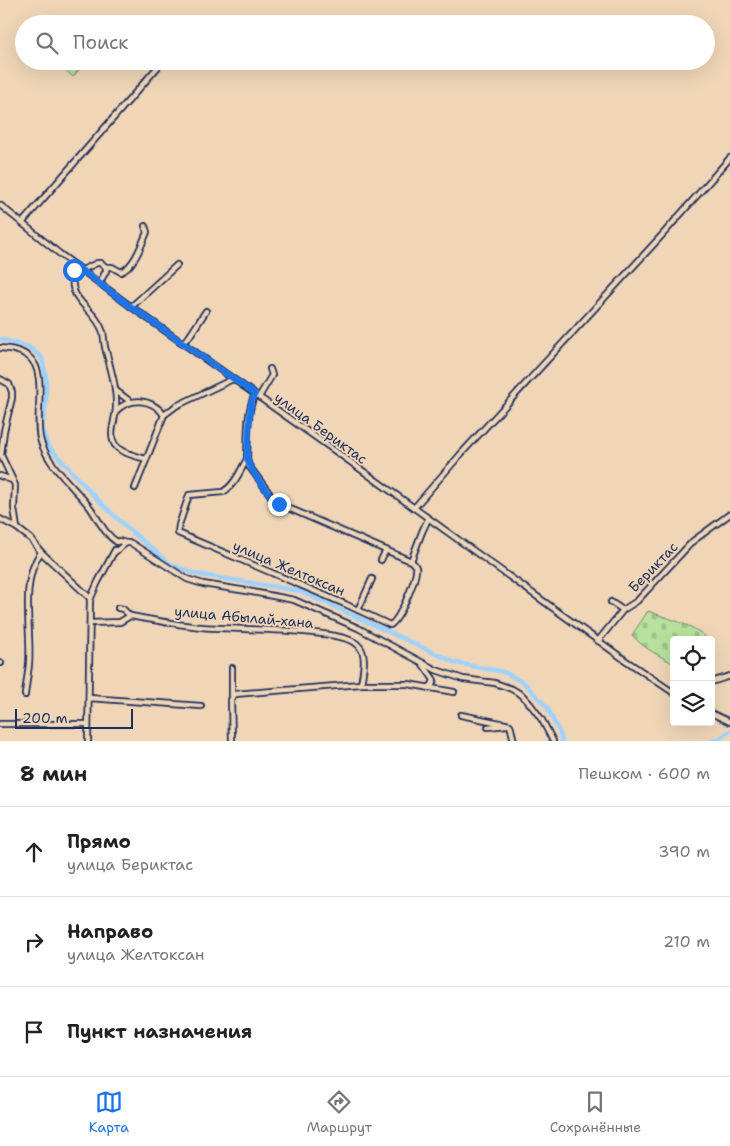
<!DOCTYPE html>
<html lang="ru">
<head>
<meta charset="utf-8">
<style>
	:root { --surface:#fff; --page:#f2f2f2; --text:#222; --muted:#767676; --line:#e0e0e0; --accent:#1a73e8 }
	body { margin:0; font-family:"Shantell Sans",sans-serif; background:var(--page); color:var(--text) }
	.controls { position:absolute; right:15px; bottom:15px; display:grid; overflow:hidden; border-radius:5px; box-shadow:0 5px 20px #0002 }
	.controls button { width:45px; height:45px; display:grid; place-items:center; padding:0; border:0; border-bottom:1px solid var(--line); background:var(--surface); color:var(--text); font:25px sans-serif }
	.scale { position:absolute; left:15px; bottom:12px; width:118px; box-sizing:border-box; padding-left:5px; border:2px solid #1b2f5e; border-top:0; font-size:14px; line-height:18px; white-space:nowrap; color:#1b2f5e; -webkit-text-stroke:4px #f0d6b7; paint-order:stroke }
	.stop { position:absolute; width:15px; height:15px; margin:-11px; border:4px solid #1a73e8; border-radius:50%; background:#fff }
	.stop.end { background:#1a73e8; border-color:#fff; box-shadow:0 1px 5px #0008 }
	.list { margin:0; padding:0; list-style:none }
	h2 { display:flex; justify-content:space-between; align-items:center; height:65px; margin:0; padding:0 20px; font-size:21px }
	h2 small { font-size:16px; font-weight:400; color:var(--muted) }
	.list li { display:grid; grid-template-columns:32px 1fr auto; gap:15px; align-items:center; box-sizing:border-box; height:90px; padding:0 20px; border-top:1px solid var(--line) }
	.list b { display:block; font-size:19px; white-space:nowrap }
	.list p { margin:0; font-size:16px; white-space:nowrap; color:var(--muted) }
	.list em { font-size:16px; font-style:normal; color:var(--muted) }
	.icon { flex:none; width:28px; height:28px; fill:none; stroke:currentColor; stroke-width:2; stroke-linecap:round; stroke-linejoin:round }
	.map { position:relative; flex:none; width:730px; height:741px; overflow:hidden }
	.search { position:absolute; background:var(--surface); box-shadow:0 5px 20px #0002; left:15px; right:15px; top:15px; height:55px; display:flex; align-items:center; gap:12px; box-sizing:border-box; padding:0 18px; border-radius:28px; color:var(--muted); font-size:19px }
	.sheet { height:335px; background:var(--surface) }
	nav { display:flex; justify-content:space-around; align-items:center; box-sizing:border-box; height:70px; border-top:1px solid var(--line); background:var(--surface); font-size:14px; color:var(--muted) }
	nav a { display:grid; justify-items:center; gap:2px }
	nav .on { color:var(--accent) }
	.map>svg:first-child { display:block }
	.cemetery { fill:url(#cemetery-stones); stroke:#6a887e }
	.garden { fill:#b8e19d; stroke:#6a887e }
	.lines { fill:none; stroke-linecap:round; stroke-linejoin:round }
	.canal { stroke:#a0d1fd; stroke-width:4.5 }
	.minor-casing { stroke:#1b2f5e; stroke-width:8 }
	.minor { stroke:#f0d6b7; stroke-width:4.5 }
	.route { stroke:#1a73e8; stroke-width:6 }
	.labels { text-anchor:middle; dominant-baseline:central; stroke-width:4; stroke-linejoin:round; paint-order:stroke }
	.street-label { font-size:14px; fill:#1b2f5e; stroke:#f0d6b7 }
</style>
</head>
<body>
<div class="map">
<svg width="730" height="741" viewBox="0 0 730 741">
	<defs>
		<pattern id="cemetery-stones" width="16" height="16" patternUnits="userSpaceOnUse" patternTransform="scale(1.25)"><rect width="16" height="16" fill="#b8e19d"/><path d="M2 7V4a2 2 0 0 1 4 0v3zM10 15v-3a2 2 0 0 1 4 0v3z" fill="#9ec18a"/></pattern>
	</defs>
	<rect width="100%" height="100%" fill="#f0d6b7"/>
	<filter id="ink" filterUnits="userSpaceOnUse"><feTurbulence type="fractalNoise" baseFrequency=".02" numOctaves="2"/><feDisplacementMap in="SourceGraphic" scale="10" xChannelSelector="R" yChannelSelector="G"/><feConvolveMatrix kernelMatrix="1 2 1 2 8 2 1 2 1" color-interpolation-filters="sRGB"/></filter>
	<g filter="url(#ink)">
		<!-- cemetery -->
		<path class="cemetery" d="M648,611c20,8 46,13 61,29h-35v24c-15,-9 -30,-15 -42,-29z"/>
		<!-- garden -->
		<polygon class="garden" points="55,61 79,61 83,65 73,77"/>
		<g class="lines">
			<!-- canal -->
			<g class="canal">
				<polyline points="0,339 29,347 42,358 46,378 46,402 42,429 48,446 99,501 125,526 170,564 196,574 300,591 456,663 504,672 524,683 547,707 560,734 562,741"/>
				<polyline points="712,741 720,738 730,731"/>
			</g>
			<!-- minor casing -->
			<g class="minor-casing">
				<g id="minor">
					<polyline points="0,205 60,254 133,308 345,458 625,660 674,693"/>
					<polyline points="22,223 163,61"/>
					<path d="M76,266c-14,35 18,39 27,66 1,5 1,10 2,15 5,20 12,40 11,60 0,12 -8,27 -1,38 6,8 21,11 31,14"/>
					<path d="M106,267h6l9,5c13,-5 21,-28 26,-40l-2,-6"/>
					<polyline points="82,270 97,263 101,263 106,267 106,271 99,284"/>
					<polyline points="131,307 177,265"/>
					<polyline points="182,343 189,337 206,311"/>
					<path d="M0,348c10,1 21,2 29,9 20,16 4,62 12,85 9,26 31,43 48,64 9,12 15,28 28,36l2,-1 7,2"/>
					<polyline points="0,379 9,384 12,392 12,398 4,431 1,455 15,485 14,508 17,528"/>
					<polyline points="115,390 131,402"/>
					<path d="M255,394c-9,19 -7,44 -8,65l2,7 23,31 7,7 132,57"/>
					<polyline points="259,397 272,375 270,369"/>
					<path d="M116,411c14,-14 36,-13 48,4"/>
					<path d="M247,459c-7,12 -12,26 -24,33l-34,3 -10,30 -1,8 167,71 45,21c9,-4 25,-43 26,-54 1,-5 -2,-7 -5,-10"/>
					<polyline points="0,476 12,480"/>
					<polyline points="135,488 164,415 176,406 233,379"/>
					<polyline points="414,508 460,455 664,233 730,158"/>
					<polyline points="0,519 17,528 31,539 41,552 90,598 88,741"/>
					<polyline points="115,552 126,543 131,543 187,579 203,584 247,591 294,600 358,628 436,670 463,679 495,683 512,689 522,695 531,705 542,720 553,741"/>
					<polyline points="381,560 386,550"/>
					<polyline points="411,561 422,532 428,519"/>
					<polyline points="90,600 98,582 115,550"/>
					<polyline points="611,602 623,610"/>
					<polyline points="118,608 123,609 130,616"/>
					<polyline points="358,610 372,579"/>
					<path d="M90,623l30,-1 10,-6c24,4 48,9 72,11 28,3 138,1 155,17 11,9 6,27 4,40"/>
					<polyline points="598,641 623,610 637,601 693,541 730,514"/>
					<polyline points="0,663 1,663"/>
					<polyline points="422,663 434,680 432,685 428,688"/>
					<polyline points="232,668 232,696"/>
					<polyline points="711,682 730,676"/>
					<path d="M25,695c1,-10 3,-21 4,-31 3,-34 -10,-82 12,-112"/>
					<polyline points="89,698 201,706"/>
					<polyline points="711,713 730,722"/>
					<polyline points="461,715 510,725 514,741"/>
					<polyline points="0,724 88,724"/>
					<polyline points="488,727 507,725"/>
					<polyline points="232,741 231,700 235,694 361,684 408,684 454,692"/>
				</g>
			</g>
			<!-- minor -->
			<use href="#minor" class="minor"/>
		</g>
	</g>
	<g class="lines" filter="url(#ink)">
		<!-- route -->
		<path class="route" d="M74,270l2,-4 57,42 122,86 -4,8 -4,57c4,12 22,37 32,45"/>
	</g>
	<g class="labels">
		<!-- street labels -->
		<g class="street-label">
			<text transform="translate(321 428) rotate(36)">улица Бериктас</text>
			<text transform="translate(653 567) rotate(-46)">Бериктас</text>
			<text transform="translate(289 568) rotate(23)">улица Желтоксан</text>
			<text transform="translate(244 617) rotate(5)">улица Абылай-хана</text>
		</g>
	</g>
</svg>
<div class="controls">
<button><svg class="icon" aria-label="locate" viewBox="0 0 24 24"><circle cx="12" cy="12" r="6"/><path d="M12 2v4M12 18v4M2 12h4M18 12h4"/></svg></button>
<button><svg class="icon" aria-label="layers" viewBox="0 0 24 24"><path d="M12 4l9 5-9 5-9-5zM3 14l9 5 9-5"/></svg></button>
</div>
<div class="scale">200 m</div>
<div class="stop" style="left:74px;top:270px"></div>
<div class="stop end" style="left:279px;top:504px"></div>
<div class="search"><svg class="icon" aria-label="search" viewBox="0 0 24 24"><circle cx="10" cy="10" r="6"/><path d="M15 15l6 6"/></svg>Поиск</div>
</div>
<section class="sheet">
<h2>8 мин<small>Пешком · 600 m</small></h2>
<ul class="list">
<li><svg class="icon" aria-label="ahead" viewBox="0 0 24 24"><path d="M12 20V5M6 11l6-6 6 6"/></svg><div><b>Прямо</b><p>улица Бериктас</p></div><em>390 m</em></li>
<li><svg class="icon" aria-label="right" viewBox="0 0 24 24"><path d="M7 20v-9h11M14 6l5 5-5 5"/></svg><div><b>Направо</b><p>улица Желтоксан</p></div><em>210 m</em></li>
<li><svg class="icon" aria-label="arrive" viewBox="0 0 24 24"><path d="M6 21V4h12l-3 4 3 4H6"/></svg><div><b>Пункт назначения</b></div></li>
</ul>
</section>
<nav>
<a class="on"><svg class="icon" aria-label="map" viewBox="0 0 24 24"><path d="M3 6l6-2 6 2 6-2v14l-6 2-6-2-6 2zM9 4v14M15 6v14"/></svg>Карта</a>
<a><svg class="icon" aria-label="directions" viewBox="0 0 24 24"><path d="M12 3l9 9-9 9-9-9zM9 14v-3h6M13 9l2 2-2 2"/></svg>Маршрут</a>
<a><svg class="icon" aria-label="saved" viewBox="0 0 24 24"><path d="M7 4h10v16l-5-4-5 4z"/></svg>Сохранённые</a>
</nav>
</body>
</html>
